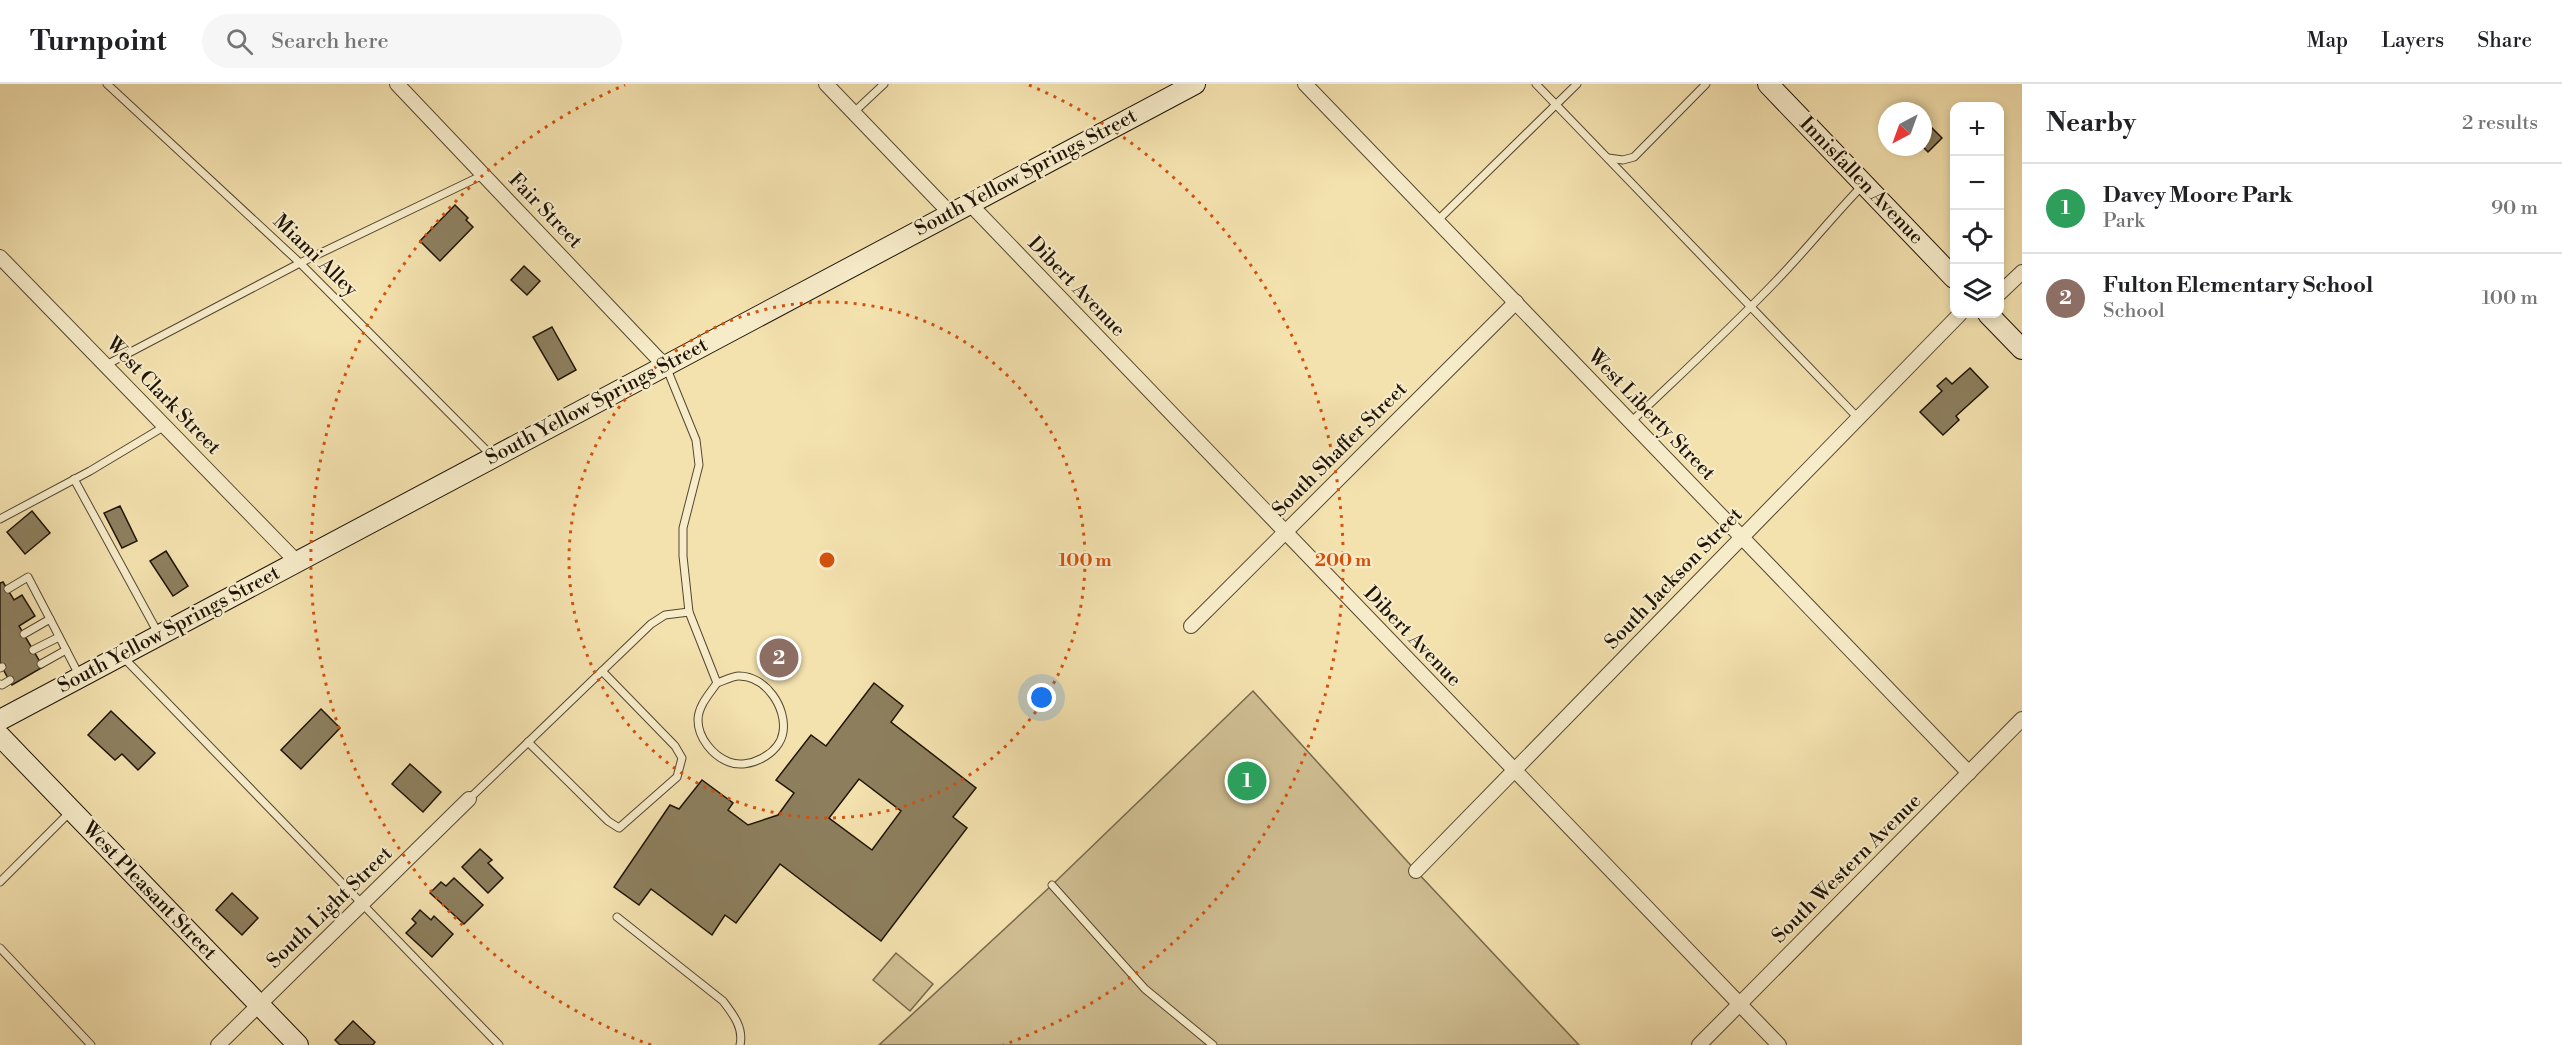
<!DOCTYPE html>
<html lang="en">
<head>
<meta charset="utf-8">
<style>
	:root { --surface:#fff; --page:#f6f6f6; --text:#202124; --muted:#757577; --line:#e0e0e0; --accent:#0f766e }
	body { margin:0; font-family:"Libre Bodoni",serif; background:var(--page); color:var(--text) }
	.controls { position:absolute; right:18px; top:18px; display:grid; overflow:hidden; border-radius:12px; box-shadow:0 3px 9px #0003 }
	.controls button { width:54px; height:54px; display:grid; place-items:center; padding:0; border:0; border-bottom:2px solid var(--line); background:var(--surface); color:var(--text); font:30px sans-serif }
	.compass { position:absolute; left:1878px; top:18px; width:54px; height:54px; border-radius:50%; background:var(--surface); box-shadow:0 3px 9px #0003; rotate:221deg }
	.you { position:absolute; left:1042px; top:614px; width:21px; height:21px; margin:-15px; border:4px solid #fff; border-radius:50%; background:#1a73e8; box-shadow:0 0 0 9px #1a73e833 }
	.badge { display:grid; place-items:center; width:39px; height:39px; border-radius:50%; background:var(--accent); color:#fff; font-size:20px; font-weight:700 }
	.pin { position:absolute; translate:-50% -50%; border:3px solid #fff; box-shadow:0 2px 6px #0006 }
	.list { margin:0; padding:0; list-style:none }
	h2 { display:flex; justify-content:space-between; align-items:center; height:78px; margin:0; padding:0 24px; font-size:26px }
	h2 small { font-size:20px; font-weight:400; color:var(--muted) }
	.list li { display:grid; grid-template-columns:39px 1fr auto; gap:18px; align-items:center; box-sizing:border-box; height:90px; padding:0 24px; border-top:2px solid var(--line) }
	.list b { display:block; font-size:22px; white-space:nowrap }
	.list p { margin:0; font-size:20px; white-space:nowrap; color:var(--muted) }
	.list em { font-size:20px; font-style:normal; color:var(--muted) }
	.icon { flex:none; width:33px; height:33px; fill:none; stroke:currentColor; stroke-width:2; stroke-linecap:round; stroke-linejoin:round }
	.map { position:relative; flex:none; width:2022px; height:961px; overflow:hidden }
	header { display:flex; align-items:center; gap:36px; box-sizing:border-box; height:84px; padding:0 30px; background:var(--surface); border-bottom:2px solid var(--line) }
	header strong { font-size:28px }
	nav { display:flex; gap:33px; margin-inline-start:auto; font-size:21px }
	.search { width:420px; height:54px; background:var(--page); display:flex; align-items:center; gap:15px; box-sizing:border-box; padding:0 21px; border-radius:33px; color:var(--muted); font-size:22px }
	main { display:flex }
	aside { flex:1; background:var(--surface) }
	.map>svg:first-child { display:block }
	.green { fill:#cfbe92; stroke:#77694c; stroke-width:1.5 }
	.building { fill:#8d7f5e; stroke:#1f1407; stroke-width:1.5; fill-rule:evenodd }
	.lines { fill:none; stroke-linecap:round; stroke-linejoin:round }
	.lane-casing { stroke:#544731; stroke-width:9 }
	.street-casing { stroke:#544731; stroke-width:16 }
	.secondary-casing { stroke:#1f1407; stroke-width:22 }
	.lane { stroke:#f7ecca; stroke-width:7 }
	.street { stroke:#f7ecca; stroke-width:14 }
	.secondary { stroke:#f7ecca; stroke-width:20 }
	.ring { fill:none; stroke:#d4520c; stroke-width:3; stroke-dasharray:3 6 }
	.labels { text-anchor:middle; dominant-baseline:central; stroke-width:4.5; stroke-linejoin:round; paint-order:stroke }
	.street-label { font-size:20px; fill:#1f1407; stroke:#f7ecca }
	.centre { fill:#d4520c; stroke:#f7ecca; stroke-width:3 }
	.ring-label { font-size:18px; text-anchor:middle; font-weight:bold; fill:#d4520c; stroke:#f7ecca; stroke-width:4.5; stroke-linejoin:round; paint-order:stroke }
</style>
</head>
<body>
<header>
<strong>Turnpoint</strong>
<div class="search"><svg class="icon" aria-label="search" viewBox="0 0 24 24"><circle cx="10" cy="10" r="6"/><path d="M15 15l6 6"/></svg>Search here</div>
<nav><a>Map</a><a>Layers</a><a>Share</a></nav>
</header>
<main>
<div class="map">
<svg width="2022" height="961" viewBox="0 0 2022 961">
	<rect width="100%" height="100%" fill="#f3e1ae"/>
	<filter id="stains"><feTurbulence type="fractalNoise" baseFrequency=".00333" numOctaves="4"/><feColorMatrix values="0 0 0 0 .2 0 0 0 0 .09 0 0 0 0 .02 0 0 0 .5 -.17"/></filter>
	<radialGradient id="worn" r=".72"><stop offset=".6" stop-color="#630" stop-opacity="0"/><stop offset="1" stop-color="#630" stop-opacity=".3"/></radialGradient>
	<!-- green -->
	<g class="green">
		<polygon points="1253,607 1416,787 1579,961 879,961 1052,801"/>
		<polygon points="896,869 933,900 910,927 873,896"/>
	</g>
	<!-- building -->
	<g class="building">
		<polygon points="1923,35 1942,54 1928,68 1923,63"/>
		<polygon points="455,121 468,134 466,136 473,143 440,177 420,157"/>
		<polygon points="524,182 540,197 527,211 511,196"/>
		<polygon points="552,243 576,286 558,296 533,253"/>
		<polygon points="1970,284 1988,303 1956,332 1959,336 1943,351 1920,328 1942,307 1937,302 1946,294 1952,300"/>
		<polygon points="120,422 137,457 122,464 104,429"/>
		<polygon points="32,427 50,449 25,470 7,448"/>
		<polygon points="166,467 188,502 173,512 150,477"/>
		<polygon points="3,498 14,516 22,511 35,532 19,542 43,583 12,601 0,580 0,499"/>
		<path d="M874,599l29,23 -12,16 85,66 -23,29 14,11 -86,113 -101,-77 -44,59 -11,-8 -13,20 -61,-46 -12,16 -25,-18 56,-82 9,4 23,-29 31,23 -5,7 20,15 30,-10 16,-22 -18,-13 35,-45 15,11zM859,695l42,32 -29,39 -43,-32z"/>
		<polygon points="321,625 340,644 301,685 281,666"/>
		<polygon points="111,627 155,669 138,686 122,670 115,676 88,651"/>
		<polygon points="410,680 441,708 423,728 392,700"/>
		<polygon points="480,765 492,776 488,779 503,794 488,809 462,783"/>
		<polygon points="454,794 483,821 464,840 430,809 441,798 446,802"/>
		<polygon points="232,809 258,834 242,851 216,826"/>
		<polygon points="420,826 431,836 434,832 453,850 432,873 406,849 416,839 412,835"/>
		<polygon points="353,937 375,958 373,961 340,961 335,956"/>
	</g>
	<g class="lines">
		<!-- lane casing -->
		<g class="lane-casing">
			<g id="lane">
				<polyline points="107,0 300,179 491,371"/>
				<polyline points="1536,0 1858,334"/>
				<polyline points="853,29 884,0"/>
				<polyline points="1608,74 1623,76 1634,73 1706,0"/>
				<polyline points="1437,137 1577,0"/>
				<polyline points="106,281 300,179 483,91"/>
				<path d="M667,285l29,71 3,25 -16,63v28l6,56 28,71c-7,10 -19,23 -19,37 0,18 15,36 31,42 19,8 51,-8 54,-30 4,-24 -17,-56 -44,-56 -6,0 -16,5 -22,7"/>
				<path d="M1631,338c49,-47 98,-92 145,-141 30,-31 56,-64 86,-95"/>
				<polyline points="74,395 158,549"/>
				<polyline points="0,435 90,387 165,342"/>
				<polyline points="8,505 28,493 50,535"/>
				<polyline points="24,550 50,535 79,591"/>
				<polyline points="33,566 59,553"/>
				<polyline points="123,573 499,961"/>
				<polyline points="41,580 66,566"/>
				<polyline points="0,584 2,583"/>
				<polyline points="0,600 2,601 10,596"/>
				<polyline points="528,658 608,737 619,744 677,693 682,674 675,662 602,587"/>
				<polyline points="469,715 651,540 665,531 689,528"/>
				<polyline points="0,798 71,727"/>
				<polyline points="1052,801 1145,905 1213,961"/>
				<path d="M617,833l106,84c10,13 21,27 17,44"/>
				<polyline points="0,864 91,961"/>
			</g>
		</g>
		<!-- street casing -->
		<g class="street-casing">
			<g id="street">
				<polyline points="397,0 665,282"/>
				<polyline points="826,0 950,129"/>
				<polyline points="1305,0 1969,689"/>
				<polyline points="969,119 1779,961"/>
				<polyline points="0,173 297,478"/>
				<polyline points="2000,209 2022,188"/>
				<polyline points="1191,542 1516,218"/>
				<polyline points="1416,787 1960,230"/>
				<polyline points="218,961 469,715"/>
				<polyline points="1699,961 2022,635"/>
			</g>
		</g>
		<!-- secondary casing -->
		<g class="secondary-casing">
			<g id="secondary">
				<polyline points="1768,0 1954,194"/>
				<polyline points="1988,230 2022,265"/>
				<polyline points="0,636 1195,0"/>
				<polyline points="0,652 298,961"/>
			</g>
		</g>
		<!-- lane -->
		<use href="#lane" class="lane"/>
		<!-- street -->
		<use href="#street" class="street"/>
		<!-- secondary -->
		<use href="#secondary" class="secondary"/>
	</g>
	<!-- distance rings -->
	<g class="ring">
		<circle cx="827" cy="476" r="258"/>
		<path d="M651 961A516 516 0 0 1 625 1M1029 1A516 516 0 0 1 1003 961"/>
	</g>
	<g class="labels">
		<!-- street labels -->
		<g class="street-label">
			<text transform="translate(1026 89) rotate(-28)">South Yellow Springs Street</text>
			<text transform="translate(1861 97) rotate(46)">Innisfallen Avenue</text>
			<text transform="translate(545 127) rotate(46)">Fair Street</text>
			<text transform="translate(315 172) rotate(44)">Miami Alley</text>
			<text transform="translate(1076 203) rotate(46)">Dibert Avenue</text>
			<text transform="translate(163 312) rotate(46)">West Clark Street</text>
			<text transform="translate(597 318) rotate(-28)">South Yellow Springs Street</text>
			<text transform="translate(1651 331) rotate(46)">West Liberty Street</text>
			<text transform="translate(1340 366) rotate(-45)">South Shaffer Street</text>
			<text transform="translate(1674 495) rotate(-46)">South Jackson Street</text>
			<text transform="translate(169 546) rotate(-28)">South Yellow Springs Street</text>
			<text transform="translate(1412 553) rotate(46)">Dibert Avenue</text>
			<text transform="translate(1847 785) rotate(-45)">South Western Avenue</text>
			<text transform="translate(149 807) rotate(46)">West Pleasant Street</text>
			<text transform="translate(330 824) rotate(-44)">South Light Street</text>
		</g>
	</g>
	<circle cx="827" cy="476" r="9" class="centre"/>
	<g class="ring-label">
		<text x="1085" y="482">100 m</text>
		<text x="1343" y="482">200 m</text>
	</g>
	<rect width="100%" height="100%" filter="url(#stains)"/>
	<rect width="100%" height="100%" fill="url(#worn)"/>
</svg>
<div class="controls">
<button>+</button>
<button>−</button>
<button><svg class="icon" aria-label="locate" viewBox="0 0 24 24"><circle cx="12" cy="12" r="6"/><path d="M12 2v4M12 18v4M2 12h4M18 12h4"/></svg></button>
<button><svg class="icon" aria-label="layers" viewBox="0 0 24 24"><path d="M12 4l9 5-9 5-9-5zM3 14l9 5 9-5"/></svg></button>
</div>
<svg class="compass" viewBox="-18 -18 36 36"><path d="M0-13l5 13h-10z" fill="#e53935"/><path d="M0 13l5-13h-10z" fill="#757577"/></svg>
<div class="you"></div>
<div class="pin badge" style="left:1247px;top:697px;background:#2e9e5b">1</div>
<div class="pin badge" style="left:779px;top:574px;background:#8d6e63">2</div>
</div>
<aside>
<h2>Nearby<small>2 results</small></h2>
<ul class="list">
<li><span class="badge" style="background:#2e9e5b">1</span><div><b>Davey Moore Park</b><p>Park</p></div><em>90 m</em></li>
<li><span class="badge" style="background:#8d6e63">2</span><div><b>Fulton Elementary School</b><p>School</p></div><em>100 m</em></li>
</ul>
</aside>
</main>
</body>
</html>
